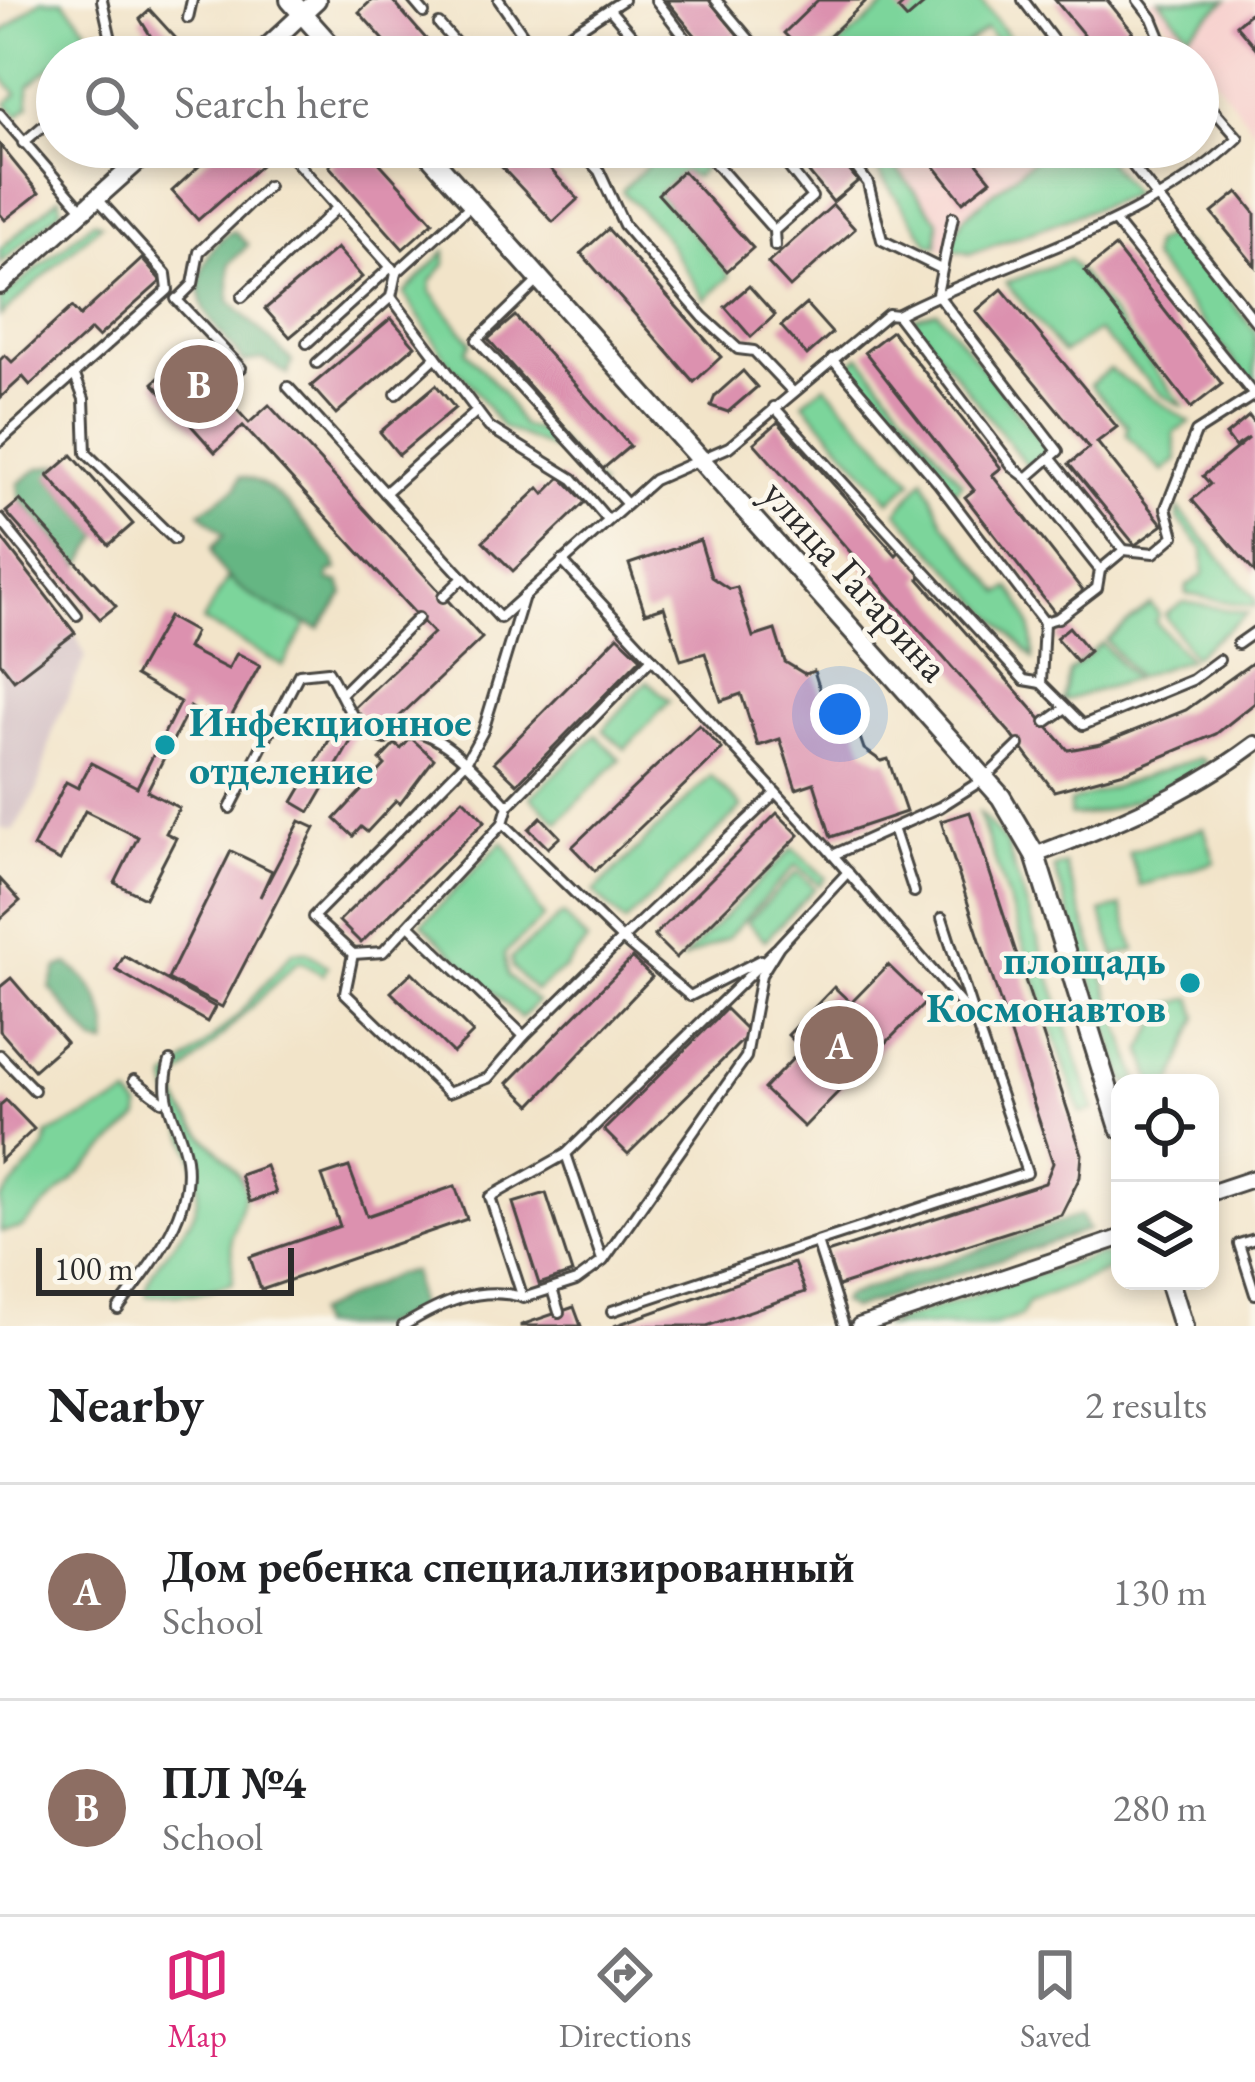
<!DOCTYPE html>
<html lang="en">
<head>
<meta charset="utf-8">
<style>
	:root { --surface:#fff; --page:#f6f6f6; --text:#202124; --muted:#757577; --line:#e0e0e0; --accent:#db2777 }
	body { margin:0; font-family:"EB Garamond",serif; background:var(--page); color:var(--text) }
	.controls { position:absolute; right:36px; bottom:36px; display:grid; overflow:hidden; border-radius:24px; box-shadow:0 6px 18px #0003 }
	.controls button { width:108px; height:108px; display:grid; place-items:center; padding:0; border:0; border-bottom:3px solid var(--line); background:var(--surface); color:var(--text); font:60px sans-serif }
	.scale { position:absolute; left:36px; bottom:30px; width:258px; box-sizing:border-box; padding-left:12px; border:6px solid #2b2b2b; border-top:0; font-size:33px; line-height:42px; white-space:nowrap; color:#2b2b2b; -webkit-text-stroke:9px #fbf7ec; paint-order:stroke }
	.you { position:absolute; left:840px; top:714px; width:42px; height:42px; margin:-30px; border:9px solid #fff; border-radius:50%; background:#1a73e8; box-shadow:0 0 0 18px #1a73e833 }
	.badge { display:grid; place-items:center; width:78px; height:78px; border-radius:50%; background:var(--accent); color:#fff; font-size:39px; font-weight:700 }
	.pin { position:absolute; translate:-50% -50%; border:6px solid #fff; box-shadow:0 3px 12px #0006 }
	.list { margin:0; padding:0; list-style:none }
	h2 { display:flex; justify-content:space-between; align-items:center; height:156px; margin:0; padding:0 48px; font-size:51px }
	h2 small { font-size:39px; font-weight:400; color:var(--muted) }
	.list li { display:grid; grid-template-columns:78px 1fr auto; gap:36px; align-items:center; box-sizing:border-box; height:216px; padding:0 48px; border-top:3px solid var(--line) }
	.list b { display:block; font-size:45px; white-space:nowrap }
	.list p { margin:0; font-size:39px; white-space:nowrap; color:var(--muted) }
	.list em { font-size:39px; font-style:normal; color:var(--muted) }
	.icon { flex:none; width:66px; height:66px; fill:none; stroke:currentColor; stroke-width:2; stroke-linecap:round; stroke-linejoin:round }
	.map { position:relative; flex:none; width:1255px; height:1326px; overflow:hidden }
	.search { position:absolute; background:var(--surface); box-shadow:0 6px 18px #0003; left:36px; right:36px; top:36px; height:132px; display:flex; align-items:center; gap:30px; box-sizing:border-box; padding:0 42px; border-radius:66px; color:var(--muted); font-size:45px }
	.sheet { height:588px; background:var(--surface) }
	nav { display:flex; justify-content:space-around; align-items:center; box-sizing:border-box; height:168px; border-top:3px solid var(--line); background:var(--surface); font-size:33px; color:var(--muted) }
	nav a { display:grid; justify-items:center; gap:6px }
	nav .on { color:var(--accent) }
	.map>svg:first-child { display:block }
	.built { fill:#f7d0cd }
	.industrial { fill:#d2bec3 }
	.green { fill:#7cd59b; stroke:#548063; stroke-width:3 }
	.forest { fill:#65b683; stroke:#487057; stroke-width:3 }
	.building { fill:#dc91af }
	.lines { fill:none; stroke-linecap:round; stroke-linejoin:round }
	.service-casing { stroke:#494743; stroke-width:14 }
	.minor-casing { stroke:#494743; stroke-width:20 }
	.tertiary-casing { stroke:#494743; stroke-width:22 }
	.secondary-casing { stroke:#494743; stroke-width:24 }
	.service { stroke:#fff; stroke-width:8 }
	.minor { stroke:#fff; stroke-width:14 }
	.tertiary { stroke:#fff; stroke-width:16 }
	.secondary { stroke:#fff; stroke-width:18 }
	.culture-dot { fill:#0f9aa8; stroke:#fbf7ec; stroke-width:4.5 }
	.labels { text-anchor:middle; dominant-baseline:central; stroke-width:9; stroke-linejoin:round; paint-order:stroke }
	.street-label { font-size:42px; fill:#2b2b2b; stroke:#fbf7ec }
	.culture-label { font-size:42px; font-weight:bold; fill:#0d838f; stroke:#fbf7ec; text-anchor:start }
</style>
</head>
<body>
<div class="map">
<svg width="1255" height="1326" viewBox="0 0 1255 1326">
	<rect width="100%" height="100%" fill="#fbf7ec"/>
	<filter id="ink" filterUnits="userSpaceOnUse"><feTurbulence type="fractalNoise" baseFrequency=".00833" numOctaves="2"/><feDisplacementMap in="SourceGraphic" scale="24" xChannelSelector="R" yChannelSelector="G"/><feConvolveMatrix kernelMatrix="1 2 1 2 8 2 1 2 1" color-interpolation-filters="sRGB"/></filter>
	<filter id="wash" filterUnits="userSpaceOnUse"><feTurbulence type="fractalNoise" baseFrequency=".004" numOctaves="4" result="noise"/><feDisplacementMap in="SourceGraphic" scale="48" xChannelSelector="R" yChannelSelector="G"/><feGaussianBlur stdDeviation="2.7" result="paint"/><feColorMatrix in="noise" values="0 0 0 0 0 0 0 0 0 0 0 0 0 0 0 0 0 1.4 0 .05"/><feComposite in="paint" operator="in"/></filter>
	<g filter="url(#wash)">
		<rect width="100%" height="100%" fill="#f2e4c9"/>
		<!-- built -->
		<g class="built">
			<polygon points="1146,0 1255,0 1255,131 1198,57"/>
			<polygon points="858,147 1099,147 1137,196 970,257 929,246"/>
		</g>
		<!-- industrial -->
		<polygon class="industrial" points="0,536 75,633 86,657 54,727 38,789 13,831 0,828"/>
		<!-- green -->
		<g class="green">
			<polygon points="41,0 63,0 86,27 86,37 28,86 29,106 18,116 6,104 17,94 0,74 0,34"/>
			<polygon points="893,0 980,0 1025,57 1010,57 986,29 950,57 825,57"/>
			<polygon points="1159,0 1227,0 1188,33"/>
			<polygon points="666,147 700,147 703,169 696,177 683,172 658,194 727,271 729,277 705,299 660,230 622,191"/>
			<polygon points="861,147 881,149 938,221 937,246 929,244"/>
			<polygon points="1049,147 1096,147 1134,194 970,254 949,249 963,218"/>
			<polygon points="60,197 61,210 0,264 0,249"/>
			<polygon points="94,221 101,224 0,316 0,300"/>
			<polygon points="1169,235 1187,245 1255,331 1255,387 1151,258 1153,244"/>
			<polygon points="445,251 445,264 431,281 430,291 471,342 466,351 502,392 522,426 552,434 601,486 598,491 566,455 502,427 466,378 451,366 404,294"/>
			<polygon points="1069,259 1184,407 1162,395 1098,331 1063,353 1006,283"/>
			<polygon points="937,311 1048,450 1027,466 912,319"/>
			<polygon points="860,356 962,483 954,491 850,364"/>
			<polygon points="1109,369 1190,422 1174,433 1177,460 1163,472 1127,436 1127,425 1090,385"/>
			<polygon points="825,385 913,481 890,501 803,402"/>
			<path d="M924,478l20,45 57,70 9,-5c18,22 24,42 23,70l-136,-146z"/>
			<polygon points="1178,508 1255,598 1255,607 1186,594 1187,586 1204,574 1203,549 1178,519"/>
			<polygon points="227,579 307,624 283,666 203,621"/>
			<polygon points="1184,602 1248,613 1193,656 1165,615"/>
			<polygon points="1151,604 1159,615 1155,621 1189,659 1137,677 1106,640"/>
			<polygon points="1102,643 1134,679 1063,701 1069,672"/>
			<polygon points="647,681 670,701 625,749 603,730"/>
			<polygon points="596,735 620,759 558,822 531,797"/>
			<path d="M1199,758l7,4c-25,19 -107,58 -136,53v-13z"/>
			<polygon points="711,776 742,807 625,923 594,892"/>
			<polygon points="978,811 1006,843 1094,1110 1081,1114"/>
			<polygon points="1204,828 1215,862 1140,886 1129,852"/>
			<path d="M502,842c25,25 21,51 42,75l-40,37 4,22 29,26 -16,16 -99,-94z"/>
			<polygon points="793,848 826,878 820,885 796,865 727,938 681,960"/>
			<polygon points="1065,864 1139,1083 1126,1083 1054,868"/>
			<polygon points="797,872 815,888 765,940 747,922"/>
			<polygon points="1121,906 1135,950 1115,956 1101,912"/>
			<polygon points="563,914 587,941 565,968 535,991 512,967 511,958"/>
			<path d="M293,952h14l20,14 -4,9 -23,-14 -5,3 -120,118c2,45 57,69 71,108l-15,48 2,45 -33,10 -53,3c-4,-27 34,-55 45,-80 21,-51 -19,-88 -25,-136l70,-64z"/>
			<polygon points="1192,998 1198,1017 1173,1081 1153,1083 1142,1050 1166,1005"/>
			<polygon points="129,1096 140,1109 139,1118 21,1228 1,1232 0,1200 45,1148 48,1134"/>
			<polygon points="1101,1254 1111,1259 1109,1270 1028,1303 1021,1316 992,1326 882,1326"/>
		</g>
		<!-- forest -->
		<g class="forest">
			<path d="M234,231l14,14 -19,19v37l63,60 -4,14 -25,-16 -19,3c-26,-35 -59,-57 -37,-103 6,-13 14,-23 27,-28z"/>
			<polygon points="63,464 49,477 100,535 80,567 20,500 18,484 39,468"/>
			<path d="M240,477c35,1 72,58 94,83l3,10 -8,2 -1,8 12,3 4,11 -25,35c-34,-15 -102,-41 -107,-81l12,-13 -24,-23 36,-24z"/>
			<path d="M68,964c26,19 43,49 39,81l-12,-2 -45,-55 7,-20z"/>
			<polygon points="1080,1215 1088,1230 852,1309 841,1302 844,1297"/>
			<polygon points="413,1272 418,1312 378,1326 318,1326 315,1313 397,1274"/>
		</g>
		<g id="blocks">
			<!-- building -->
			<g class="building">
				<polygon points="372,0 392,0 442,57 399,57 359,12"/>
				<polygon points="666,0 709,0 756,57 713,57"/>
				<polygon points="818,0 867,0 808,57 784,33"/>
				<polygon points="908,0 929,0 907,19 898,9"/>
				<polygon points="1055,0 1107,0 1133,32 1102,57"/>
				<polygon points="1255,9 1255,47 1236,25"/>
				<polygon points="150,10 182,45 193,57 148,57 158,48 140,19"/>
				<polygon points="0,145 39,193 5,220 0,214"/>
				<polygon points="220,147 245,147 261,165 198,220 172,191"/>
				<polygon points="350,147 365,147 433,222 403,249 329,166"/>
				<polygon points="483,147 530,147 578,199 553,222"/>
				<polygon points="788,147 830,147 858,181 833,202"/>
				<polygon points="919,147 964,147 991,180 963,202"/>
				<polygon points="683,171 753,248 727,271 658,194"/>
				<polygon points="1238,192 1255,213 1255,266 1212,213"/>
				<polygon points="833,205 855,229 790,287 768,263"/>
				<polygon points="608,229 721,357 694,382 581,253"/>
				<polygon points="1115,247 1222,384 1191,408 1085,271"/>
				<polygon points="337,248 362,277 290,337 265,309"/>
				<polygon points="142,259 161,281 98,337 91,330 30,385 23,377 0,398 0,360 5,355 12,362 72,307 80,316"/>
				<polygon points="749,286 775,315 751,337 725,307"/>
				<polygon points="1002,289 1117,427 1097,442 1163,525 1135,545 1069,464 1089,448 976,311"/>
				<polygon points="806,304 832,333 807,355 781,326"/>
				<polygon points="515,316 630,446 603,469 488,339"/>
				<polygon points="391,318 415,346 336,414 311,386"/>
				<polygon points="892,331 1001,468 992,475 1083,591 1055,613 965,497 974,490 865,352"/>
				<polygon points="186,353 249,423 269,405 482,638 380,735 354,708 433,633 243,426 215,452 153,383"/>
				<polygon points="743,371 757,387 728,412 711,406 715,396"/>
				<polygon points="436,385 455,408 399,455 380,432"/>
				<polygon points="1249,416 1255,424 1255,573 1192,500 1210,484 1203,476 1249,438 1235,447 1226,435"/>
				<polygon points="778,422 896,555 902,549 924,574 919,579 1068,750 1101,744 1186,710 1255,661 1255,703 1216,734 1128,771 1054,791 1011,734 754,443"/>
				<polygon points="72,455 133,524 109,545 48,476"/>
				<polygon points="561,477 585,502 513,571 483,541 539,488 544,494"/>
				<polygon points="20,500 116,606 100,619 6,512"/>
				<polygon points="0,536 75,633 14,680 0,662"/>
				<polygon points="700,540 711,577 729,589 737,587 753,637 775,630 785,662 805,674 814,671 831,724 853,717 864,749 881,761 888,759 906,812 831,837 814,783 796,789 780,739 758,746 741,694 721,701 705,653 681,660 664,607 645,613 629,564"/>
				<polygon points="168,617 195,632 187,648 228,669 237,653 260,665 226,726 190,707 147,791 179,808 166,833 176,838 145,898 115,883 138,837 85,811 60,861 33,847 66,782 78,788 91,763 137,787 180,702 135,676"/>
				<polygon points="1069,627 1089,651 1077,662 1056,638"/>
				<polygon points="618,636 641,658 517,784 494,762"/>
				<polygon points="338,725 355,734 310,812 293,802"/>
				<polygon points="699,725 722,749 595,871 572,847"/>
				<polygon points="411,738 434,759 400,804 396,801 367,832 361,827 353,836 335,819 385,765 380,760 395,744 401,749"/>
				<polygon points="463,799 485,821 361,943 339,921"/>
				<polygon points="970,812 1082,1154 1080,1177 1061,1215 838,1286 827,1253 1045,1183 1053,1163 941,821"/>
				<polygon points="777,813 799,835 676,958 654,936"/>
				<polygon points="541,817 560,837 548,848 529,829"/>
				<polygon points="300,821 315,828 222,1007 168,979 231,851 272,871 260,897"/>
				<polygon points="0,879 20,901 0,919"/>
				<polygon points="124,956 215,1007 207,1022 116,970"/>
				<polygon points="632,958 652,977 531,1105 508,1083"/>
				<polygon points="888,965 926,1002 804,1127 764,1089 802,1049 788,1035 834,987 851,1003"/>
				<polygon points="412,972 473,1033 453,1053 391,992"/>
				<polygon points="11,978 66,1042 34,1070 0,1031 0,987"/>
				<polygon points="726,1009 750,1033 628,1154 604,1130"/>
				<polygon points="6,1100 34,1129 0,1161 0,1105"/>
				<polygon points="266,1166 276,1193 250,1202 240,1175"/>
				<polygon points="349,1167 367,1216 455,1186 467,1219 261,1290 250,1257 340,1226 322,1176"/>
				<polygon points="546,1193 572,1273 539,1284 513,1203"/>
				<polygon points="794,1263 805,1292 707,1326 614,1326"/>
				<polygon points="574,1307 581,1326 521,1326 521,1325"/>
			</g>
		</g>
	</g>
	<g filter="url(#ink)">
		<use href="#blocks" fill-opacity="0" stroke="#494743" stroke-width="3"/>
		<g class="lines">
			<!-- service casing -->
			<g class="service-casing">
				<g id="service">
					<polyline points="102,0 115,57"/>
					<polyline points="413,0 424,13"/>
					<polyline points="499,0 526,39 519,57"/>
					<polyline points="656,0 700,57"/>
					<polyline points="716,0 764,57"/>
					<polyline points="1023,0 1056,44 1058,57"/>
					<polyline points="1138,0 1152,18 1168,57"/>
					<polyline points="611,11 651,57"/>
					<polyline points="188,18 192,0"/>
					<polyline points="439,24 468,57"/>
					<polyline points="535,57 623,0"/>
					<polyline points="0,114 82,209"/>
					<polyline points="23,143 57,114"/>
					<polyline points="283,147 396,273 470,206"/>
					<polyline points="577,147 599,171 624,225 703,317 738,349 754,351 791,390"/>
					<polyline points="709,147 714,162 774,230"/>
					<polyline points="773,147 812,197 774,231 775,246"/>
					<polyline points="840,147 868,183 882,240 939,268"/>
					<polyline points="1118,147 1255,321"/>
					<polyline points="1115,222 1254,395 1196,432 1166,508 1174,536 1154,553 1124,550"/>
					<polyline points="539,280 477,340 626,503"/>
					<polyline points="242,297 337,208"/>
					<polyline points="391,297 489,427 573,479 608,520"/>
					<polyline points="176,299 241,368"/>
					<polyline points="177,300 193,284 199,252 268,186"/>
					<polyline points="897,315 1014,468 1027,478 1058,451 937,294 953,217"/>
					<polyline points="307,343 391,267"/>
					<polyline points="832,359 939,484 1044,622 1041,683"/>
					<polyline points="317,363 391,297 396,273"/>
					<polyline points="75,376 84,399 86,453 174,539"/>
					<path d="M288,387l212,231 154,-138 75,-33 159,-133 9,1c117,-60 244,-85 341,-177l-40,-46"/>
					<polyline points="396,394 436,357"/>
					<polyline points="774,407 1024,680 1041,683 1083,725 1192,680 1219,660"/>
					<polyline points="0,441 168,290 166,274 97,198"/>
					<polyline points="1027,478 1100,570"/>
					<polyline points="385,493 476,412"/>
					<polyline points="0,519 77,615"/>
					<polyline points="562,561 826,847 975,1020 1027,1173 817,1242 844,1326"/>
					<polyline points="524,596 483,731 466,762 313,917 353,954 383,952 503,823 508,806 652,658"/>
					<polyline points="443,597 463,578"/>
					<polyline points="1044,622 1058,618 1097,588 1100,570 1124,550 1052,460"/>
					<polyline points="1238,644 1255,632"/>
					<polyline points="342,693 418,618"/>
					<polyline points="1046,722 1063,710"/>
					<path d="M230,808l69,-134 29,-3c16,25 23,60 57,68l14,-11c46,3 79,46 109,78"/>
					<polyline points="503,823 622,939 776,793"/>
					<polyline points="894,831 914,892"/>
					<polyline points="833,855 940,807 984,779 1019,745"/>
					<polyline points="942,918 973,1014"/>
					<polyline points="410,926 524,1036 622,939 690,996 760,960"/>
					<polyline points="353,954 345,993 448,1093 488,1078 524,1036"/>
					<polyline points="0,1055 34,1090"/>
					<polyline points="134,1080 162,1101"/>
					<polyline points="566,1154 490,1197 523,1298 576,1281 603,1261 746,1057 761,975 779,946 848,872"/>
					<polyline points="1255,1239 1239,1244 1255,1294"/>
					<polyline points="602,1260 566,1154 776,949"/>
					<polyline points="552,1289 559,1312"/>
					<path d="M118,1309c31,-42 76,-94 68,-150 -6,-38 -29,-56 -16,-98"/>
					<polyline points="612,1311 817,1242"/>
					<path d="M403,1326c38,-23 75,-41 119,-29"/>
				</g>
			</g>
			<!-- minor casing -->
			<g class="minor-casing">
				<g id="minor">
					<path d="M1035,855c79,-30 152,-60 220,-111"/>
					<polyline points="1210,1193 1255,1178"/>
					<polyline points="859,1326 1120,1238"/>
				</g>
			</g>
			<!-- tertiary casing -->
			<g class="tertiary-casing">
				<g id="tertiary">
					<polyline points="256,57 317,0"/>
					<polyline points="0,285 154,147"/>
				</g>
			</g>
			<!-- secondary casing -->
			<g class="secondary-casing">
				<g id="secondary">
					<polyline points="290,0 341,57"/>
					<polyline points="422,147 1001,797 1035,855 1120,1128"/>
					<polyline points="1169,1281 1183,1326"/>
				</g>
			</g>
			<!-- service -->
			<use href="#service" class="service"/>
			<!-- minor -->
			<use href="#minor" class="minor"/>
			<!-- tertiary -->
			<use href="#tertiary" class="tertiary"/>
			<!-- secondary -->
			<use href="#secondary" class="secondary"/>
		</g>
	</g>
	<!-- markers -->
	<g class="culture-dot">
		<circle cx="165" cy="745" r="12"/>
		<circle cx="1190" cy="983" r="12"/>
	</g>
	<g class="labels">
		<!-- street labels -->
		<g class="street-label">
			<text transform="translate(856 580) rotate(48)">улица Гагарина</text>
		</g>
		<!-- culture labels -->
		<g class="culture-label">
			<text x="189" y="721">Инфекционное<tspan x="189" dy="48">отделение</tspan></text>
			<text x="1166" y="959" text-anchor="end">площадь<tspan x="1166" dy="48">Космонавтов</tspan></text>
		</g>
	</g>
</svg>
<div class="controls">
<button><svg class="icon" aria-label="locate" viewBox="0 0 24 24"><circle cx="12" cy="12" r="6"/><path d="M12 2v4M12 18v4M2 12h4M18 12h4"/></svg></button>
<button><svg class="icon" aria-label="layers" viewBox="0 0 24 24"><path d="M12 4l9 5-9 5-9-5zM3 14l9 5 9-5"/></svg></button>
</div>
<div class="scale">100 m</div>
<div class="you"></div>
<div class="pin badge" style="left:839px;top:1045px;background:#8d6e63">A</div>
<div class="pin badge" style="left:199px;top:384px;background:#8d6e63">B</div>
<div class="search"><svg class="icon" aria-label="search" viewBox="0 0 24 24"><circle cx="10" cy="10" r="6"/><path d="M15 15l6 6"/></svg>Search here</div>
</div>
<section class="sheet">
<h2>Nearby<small>2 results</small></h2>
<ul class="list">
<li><span class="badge" style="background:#8d6e63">A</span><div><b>Дом ребенка специализированный</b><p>School</p></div><em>130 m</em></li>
<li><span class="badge" style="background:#8d6e63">B</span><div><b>ПЛ №4</b><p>School</p></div><em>280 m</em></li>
</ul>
</section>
<nav>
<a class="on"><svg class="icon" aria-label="map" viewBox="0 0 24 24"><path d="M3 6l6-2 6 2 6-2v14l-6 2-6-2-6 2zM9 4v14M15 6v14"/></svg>Map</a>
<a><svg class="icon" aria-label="directions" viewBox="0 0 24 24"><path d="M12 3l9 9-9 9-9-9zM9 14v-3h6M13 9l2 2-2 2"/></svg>Directions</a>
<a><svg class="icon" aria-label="saved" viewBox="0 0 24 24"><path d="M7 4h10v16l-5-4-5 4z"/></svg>Saved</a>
</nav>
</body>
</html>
